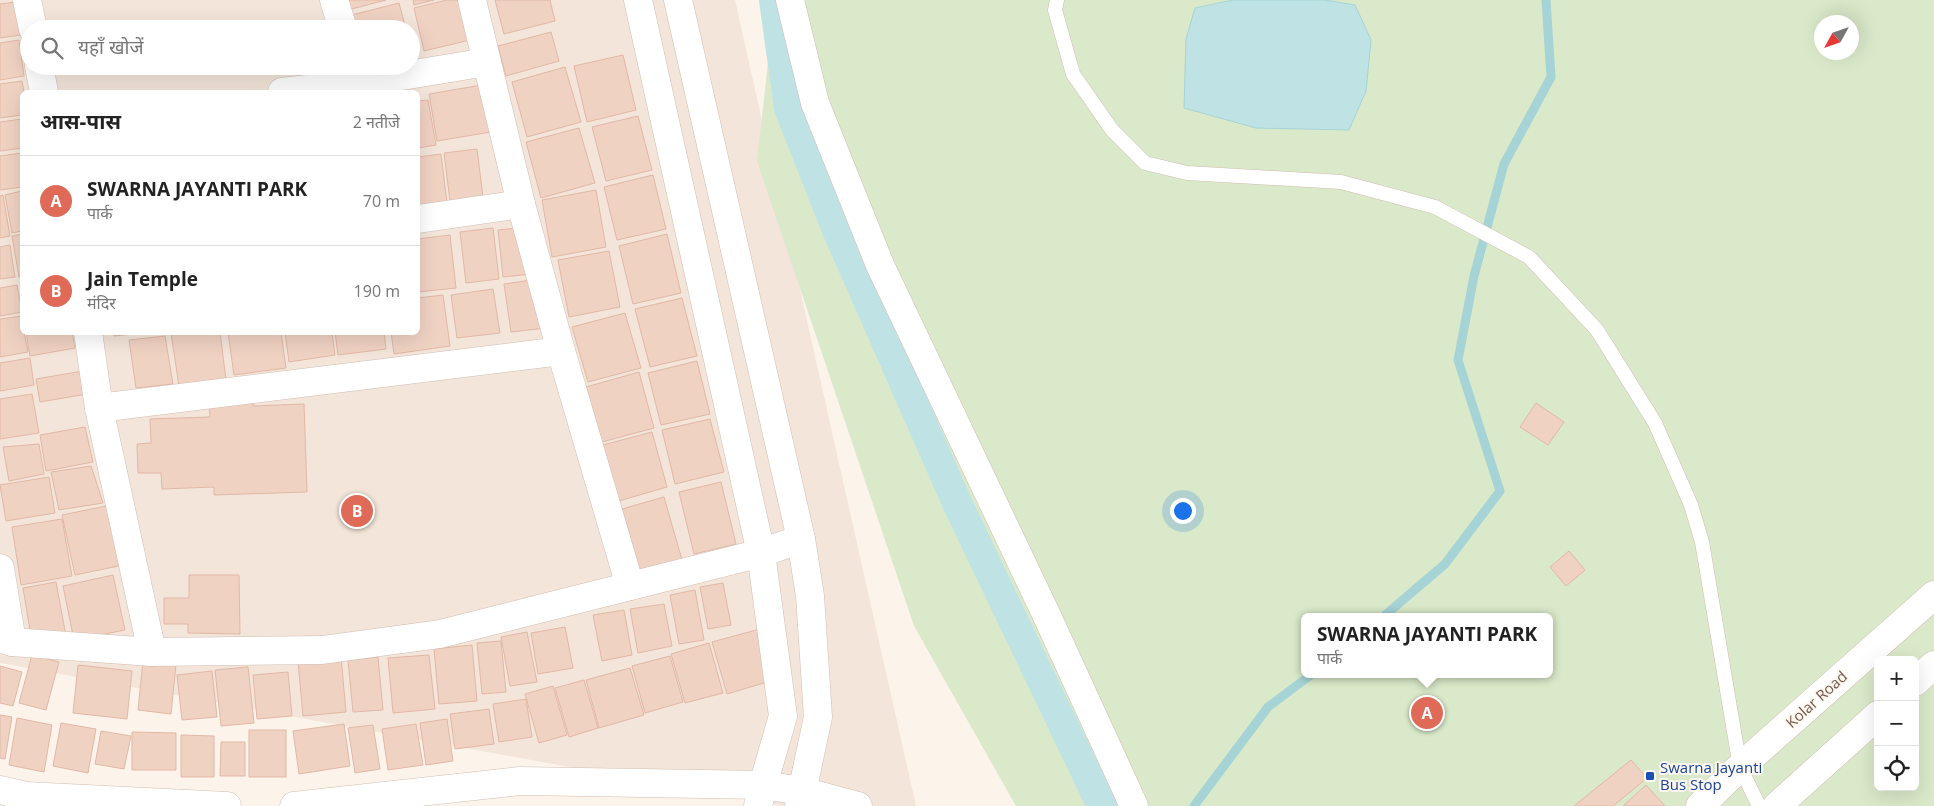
<!DOCTYPE html>
<html lang="hi">
<head>
<meta charset="utf-8">
<style>
	:root { --surface:#fff; --page:#f6f6f6; --text:#222; --muted:#767676; --line:#e0e0e0; --accent:#de6a57 }
	body { margin:0; font-family:"Open Sans","Noto Sans Devanagari",sans-serif; background:var(--page); color:var(--text) }
	.controls { position:absolute; right:15px; bottom:15px; display:grid; overflow:hidden; border-radius:8px; box-shadow:0 5px 20px #0002 }
	.controls button { width:45px; height:45px; display:grid; place-items:center; padding:0; border:0; border-bottom:1px solid var(--line); background:var(--surface); color:var(--text); font:25px sans-serif }
	.compass { position:absolute; left:1814px; top:15px; width:45px; height:45px; border-radius:50%; background:var(--surface); box-shadow:0 5px 20px #0002; rotate:230deg }
	.you { position:absolute; left:1182px; top:510px; width:18px; height:18px; margin:-12px; border:4px solid #fff; border-radius:50%; background:#1a73e8; box-shadow:0 0 0 8px #1a73e833 }
	.badge { display:grid; place-items:center; width:32px; height:32px; border-radius:50%; background:var(--accent); color:#fff; font-size:16px; font-weight:700 }
	.pin { position:absolute; translate:-50% -50%; border:2px solid #fff; box-shadow:0 1px 5px #0006 }
	.popup { position:absolute; left:1301px; top:613px; width:252px; height:65px; box-sizing:border-box; display:grid; place-content:center; border-radius:8px; background:var(--surface); filter:drop-shadow(0 1px 4px #0005); font-size:16px; white-space:nowrap; color:var(--muted) }
	.popup b { font-size:19px; color:var(--text) }
	.popup::after { content:''; position:absolute; left:50%; top:100%; margin-left:-10px; border:10px solid transparent; border-top-color:var(--surface) }
	.list { margin:0; padding:0; list-style:none }
	h2 { display:flex; justify-content:space-between; align-items:center; height:65px; margin:0; padding:0 20px; font-size:21px }
	h2 small { font-size:16px; font-weight:400; color:var(--muted) }
	.list li { display:grid; grid-template-columns:32px 1fr auto; gap:15px; align-items:center; box-sizing:border-box; height:90px; padding:0 20px; border-top:1px solid var(--line) }
	.list b { display:block; font-size:19px; white-space:nowrap }
	.list p { margin:0; font-size:16px; white-space:nowrap; color:var(--muted) }
	.list em { font-size:16px; font-style:normal; color:var(--muted) }
	.icon { flex:none; width:28px; height:28px; fill:none; stroke:currentColor; stroke-width:2; stroke-linecap:round; stroke-linejoin:round }
	.map { position:relative; flex:none; width:1934px; height:806px; overflow:hidden }
	.search { position:absolute; background:var(--surface); box-shadow:0 5px 20px #0002; left:20px; top:20px; width:400px; height:55px; display:flex; align-items:center; gap:12px; box-sizing:border-box; padding:0 18px; border-radius:28px; color:var(--muted); font-size:19px }
	.panel { position:absolute; background:var(--surface); box-shadow:0 5px 20px #0002; left:20px; top:90px; width:400px; height:245px; border-radius:8px }
	.map>svg:first-child { display:block }
	.residential { fill:#f3e5d9; fill-rule:evenodd }
	.green { fill:#d9e9c9; fill-rule:evenodd }
	.water { fill:#bfe3e5; stroke:#a6d3d6 }
	.lines { fill:none; stroke-linecap:round; stroke-linejoin:round }
	.stream { stroke:#a6d3d6; stroke-width:9 }
	.canal { stroke:#bfe3e5; stroke-width:30 }
	.building { fill:#f0d2c3; stroke:#e2b7a5 }
	.lane-casing { stroke:#d0bdb3; stroke-width:15 }
	.street-casing { stroke:#d0bdb3; stroke-width:29 }
	.secondary-casing { stroke:#d3bdb0; stroke-width:29 }
	.lane { stroke:#fff; stroke-width:14 }
	.street { stroke:#fff; stroke-width:28 }
	.secondary { stroke:#fff; stroke-width:28 }
	.transit-dot { fill:#1a4fb4; stroke:#fef8f1; stroke-width:2 }
	.labels { text-anchor:middle; dominant-baseline:central; stroke-width:4; stroke-linejoin:round; paint-order:stroke }
	.street-label { font-size:15px; fill:#76594e; stroke:#fef8f1 }
	.transit-label { font-size:15px; fill:#164399; stroke:#fef8f1; text-anchor:start }
</style>
</head>
<body>
<div class="map">
<svg width="1934" height="806" viewBox="0 0 1934 806">
	<rect width="100%" height="100%" fill="#fcf4eb"/>
	<!-- residential -->
	<path class="residential" d="M0,0h735l181,806h-133l-783,-143zM29,29h382v37h-382zM22,92h396v240h-396z"/>
	<!-- green -->
	<path class="green" d="M775,0h1159v806h-918l-102,-180 -157,-465zM1822,22h30v30h-30zM1304,617h246v57h-246zM1878,660h37v127h-37z"/>
	<!-- water -->
	<polygon class="water" points="1233,0 1325,0 1355,5 1371,40 1366,91 1349,130 1256,128 1184,108 1186,39 1195,8"/>
	<g class="lines">
		<!-- stream -->
		<g class="stream">
			<polyline points="1383,617 1445,564 1500,491 1458,360 1474,276 1504,164 1551,77 1546,0"/>
			<polyline points="1194,806 1268,707 1312,674"/>
		</g>
		<!-- canal -->
		<polyline class="canal" points="774,0 789,108 837,230 958,505 1102,806"/>
	</g>
	<!-- building -->
	<g class="building">
		<polygon points="346,0 386,0 348,10"/>
		<polygon points="413,0 434,0 414,5"/>
		<polygon points="447,0 460,0 470,40 424,51 414,8"/>
		<polygon points="495,0 550,0 555,21 504,34"/>
		<polygon points="23,1 28,34 0,38 0,4"/>
		<polygon points="399,3 406,29 355,29 352,15"/>
		<polygon points="551,32 559,61 506,76 498,46"/>
		<polygon points="19,40 24,76 0,80 0,43"/>
		<polygon points="623,55 636,110 587,122 574,66"/>
		<polygon points="565,67 581,122 527,137 512,82"/>
		<polygon points="22,81 24,92 22,92 22,115 0,118 0,84"/>
		<polygon points="488,84 497,131 437,141 429,94"/>
		<polygon points="428,100 436,145 418,148 418,101"/>
		<polygon points="638,116 652,170 606,181 592,127"/>
		<polygon points="22,119 22,148 0,151 0,122"/>
		<polygon points="579,128 595,183 541,198 526,142"/>
		<polygon points="477,149 483,197 450,201 444,153"/>
		<polygon points="22,153 22,187 0,190 0,156"/>
		<polygon points="441,154 447,203 418,206 418,157"/>
		<polygon points="653,175 666,229 617,240 604,187"/>
		<polygon points="596,190 606,247 552,257 542,200"/>
		<polygon points="22,191 22,231 12,233 5,195"/>
		<polygon points="3,195 10,236 0,238 0,196"/>
		<polygon points="527,227 532,274 503,277 498,230"/>
		<polygon points="493,228 499,279 466,283 460,232"/>
		<polygon points="22,234 22,276 19,277 12,236"/>
		<polygon points="667,234 681,293 633,304 619,246"/>
		<polygon points="450,235 456,288 418,292 418,239"/>
		<polygon points="10,245 15,277 0,279 0,247"/>
		<polygon points="609,251 620,307 569,317 558,260"/>
		<polygon points="539,279 546,328 511,332 504,284"/>
		<polygon points="17,285 22,312 0,316 0,288"/>
		<polygon points="493,289 500,333 457,338 451,295"/>
		<polygon points="443,295 450,346 394,354 391,332 418,332 418,298"/>
		<polygon points="682,298 697,356 650,367 635,309"/>
		<polygon points="625,313 641,368 588,382 572,327"/>
		<polygon points="22,316 22,332 24,332 28,352 0,357 0,319"/>
		<polygon points="26,332 72,332 75,348 30,356"/>
		<polygon points="114,332 150,332 114,336"/>
		<polygon points="177,332 220,332 226,380 179,386 171,333"/>
		<polygon points="228,332 281,332 286,368 234,375"/>
		<polygon points="285,332 332,332 335,355 289,362"/>
		<polygon points="335,332 384,332 386,349 338,355"/>
		<polygon points="165,336 173,384 136,388 129,340"/>
		<polygon points="30,358 34,385 0,391 0,363"/>
		<polygon points="697,361 710,414 661,425 648,373"/>
		<polygon points="83,371 87,394 40,402 36,379"/>
		<polygon points="639,372 654,428 602,442 586,387"/>
		<polygon points="32,394 39,433 0,439 0,399"/>
		<polygon points="253,401 253,406 304,404 307,492 214,495 214,487 162,489 161,473 138,473 137,444 151,443 150,419 210,417 209,402"/>
		<polygon points="1536,403 1564,422 1548,445 1520,427"/>
		<polygon points="710,419 724,472 675,484 662,430"/>
		<polygon points="85,427 93,462 46,471 40,435"/>
		<polygon points="652,432 667,487 619,501 603,445"/>
		<polygon points="39,444 44,474 9,481 3,447"/>
		<polygon points="91,466 103,503 59,510 51,472"/>
		<polygon points="49,477 55,513 6,521 0,485"/>
		<polygon points="721,482 736,544 694,554 679,492"/>
		<polygon points="664,497 682,560 640,571 622,509"/>
		<polygon points="111,505 123,565 75,575 62,515"/>
		<polygon points="62,519 72,576 21,585 12,527"/>
		<polygon points="1569,551 1585,570 1566,586 1550,567"/>
		<polygon points="113,575 125,630 74,640 63,586"/>
		<polygon points="189,575 239,575 240,634 188,633 188,624 164,624 164,598 189,598"/>
		<polygon points="56,582 66,636 32,642 23,588"/>
		<polygon points="723,583 731,625 708,629 700,587"/>
		<polygon points="695,590 704,640 679,644 670,595"/>
		<polygon points="664,604 672,646 638,653 630,609"/>
		<polygon points="624,610 632,655 602,661 593,615"/>
		<polygon points="565,627 573,668 538,674 531,633"/>
		<polygon points="760,629 774,680 727,694 712,642"/>
		<polygon points="527,632 537,682 510,686 501,637"/>
		<polygon points="501,641 506,692 482,694 477,643"/>
		<polygon points="709,643 723,693 685,703 671,654"/>
		<polygon points="472,645 477,701 439,704 434,649"/>
		<polygon points="32,655 59,662 46,710 19,703"/>
		<polygon points="429,655 435,709 393,713 388,658"/>
		<polygon points="670,656 683,702 645,713 632,666"/>
		<polygon points="341,657 346,712 303,716 298,661"/>
		<polygon points="378,657 383,710 353,712 348,660"/>
		<polygon points="143,661 176,664 171,714 138,710"/>
		<polygon points="78,665 132,671 127,719 73,713"/>
		<polygon points="0,666 22,672 13,706 0,703"/>
		<polygon points="248,667 254,723 221,726 215,670"/>
		<polygon points="630,668 644,715 599,728 586,680"/>
		<polygon points="212,671 217,717 182,720 177,675"/>
		<polygon points="288,672 292,716 257,719 253,675"/>
		<polygon points="584,680 598,728 569,737 555,688"/>
		<polygon points="553,686 567,735 539,743 525,694"/>
		<polygon points="526,699 532,737 499,742 493,704"/>
		<polygon points="489,709 494,744 455,749 450,714"/>
		<polygon points="0,715 12,717 5,759 0,758"/>
		<polygon points="17,718 52,725 44,772 9,765"/>
		<polygon points="447,719 453,761 426,765 420,723"/>
		<polygon points="61,723 96,729 88,773 53,766"/>
		<polygon points="344,724 350,766 299,774 293,731"/>
		<polygon points="416,724 423,765 388,770 382,729"/>
		<polygon points="373,725 380,769 355,773 348,728"/>
		<rect x="249" y="730" width="37" height="47"/>
		<polygon points="101,731 131,736 124,769 95,764"/>
		<polygon points="132,732 176,733 176,770 132,770"/>
		<polygon points="181,735 214,736 214,777 181,777"/>
		<polygon points="221,742 245,742 245,776 220,776"/>
		<polygon points="1631,760 1647,778 1613,806 1574,806"/>
		<polygon points="1646,785 1665,806 1623,806"/>
	</g>
	<g class="lines">
		<!-- lane casing -->
		<g class="lane-casing">
			<polyline id="lane" points="1057,0 1055,10 1073,74 1112,130 1145,163 1187,173 1341,182 1435,207 1529,257 1597,330 1655,423 1691,505 1702,542 1740,767 1759,806"/>
		</g>
		<!-- street casing -->
		<g class="street-casing">
			<g id="street">
				<polyline points="27,0 33,29"/>
				<polyline points="334,0 343,29"/>
				<polyline points="472,0 521,204 561,351 630,586"/>
				<polyline points="39,66 44,92"/>
				<polyline points="282,92 359,83 487,62"/>
				<polyline points="418,219 521,204"/>
				<polyline points="88,332 99,408 152,652"/>
				<polyline points="99,408 561,351"/>
				<polyline points="0,568 12,642"/>
				<polyline points="0,638 12,642 152,652 322,650 440,634 761,553 801,539"/>
			</g>
		</g>
		<!-- secondary casing -->
		<g class="secondary-casing">
			<g id="secondary">
				<polyline points="638,0 761,553 783,716 763,785 758,806"/>
				<polyline points="678,0 801,539 810,596 818,717 799,806"/>
				<polyline points="790,0 815,103 880,265 1047,616 1134,806"/>
				<polyline points="1915,682 1934,665"/>
				<polyline points="0,790 26,796 227,806"/>
				<polyline points="294,806 520,781 763,785 802,791 858,806"/>
				<polyline points="1700,806 1740,767 1934,595"/>
				<polyline points="1777,806 1878,715"/>
			</g>
		</g>
		<!-- lane -->
		<use href="#lane" class="lane"/>
		<!-- street -->
		<use href="#street" class="street"/>
		<!-- secondary -->
		<use href="#secondary" class="secondary"/>
	</g>
	<!-- markers -->
	<rect class="transit-dot" x="1645" y="771" width="10" height="10" rx="2.5"/>
	<g class="labels">
		<!-- street labels -->
		<g class="street-label">
			<text transform="translate(1816 699) rotate(-42)">Kolar Road</text>
		</g>
		<!-- transit labels -->
		<g class="transit-label">
			<text x="1660" y="767">Swarna Jayanti<tspan x="1660" dy="17">Bus Stop</tspan></text>
		</g>
	</g>
</svg>
<div class="controls">
<button>+</button>
<button>−</button>
<button><svg class="icon" aria-label="locate" viewBox="0 0 24 24"><circle cx="12" cy="12" r="6"/><path d="M12 2v4M12 18v4M2 12h4M18 12h4"/></svg></button>
</div>
<svg class="compass" viewBox="-18 -18 36 36"><path d="M0-13l5 13h-10z" fill="#e53935"/><path d="M0 13l5-13h-10z" fill="#767676"/></svg>
<div class="you"></div>
<div class="pin badge" style="left:1427px;top:713px">A</div>
<div class="popup"><b>SWARNA JAYANTI PARK</b>पार्क</div>
<div class="pin badge" style="left:357px;top:511px">B</div>
<div class="search"><svg class="icon" aria-label="search" viewBox="0 0 24 24"><circle cx="10" cy="10" r="6"/><path d="M15 15l6 6"/></svg>यहाँ खोजें</div>
<section class="panel">
<h2>आस-पास<small>2 नतीजे</small></h2>
<ul class="list">
<li><span class="badge">A</span><div><b>SWARNA JAYANTI PARK</b><p>पार्क</p></div><em>70 m</em></li>
<li><span class="badge">B</span><div><b>Jain Temple</b><p>मंदिर</p></div><em>190 m</em></li>
</ul>
</section>
</div>
</body>
</html>
